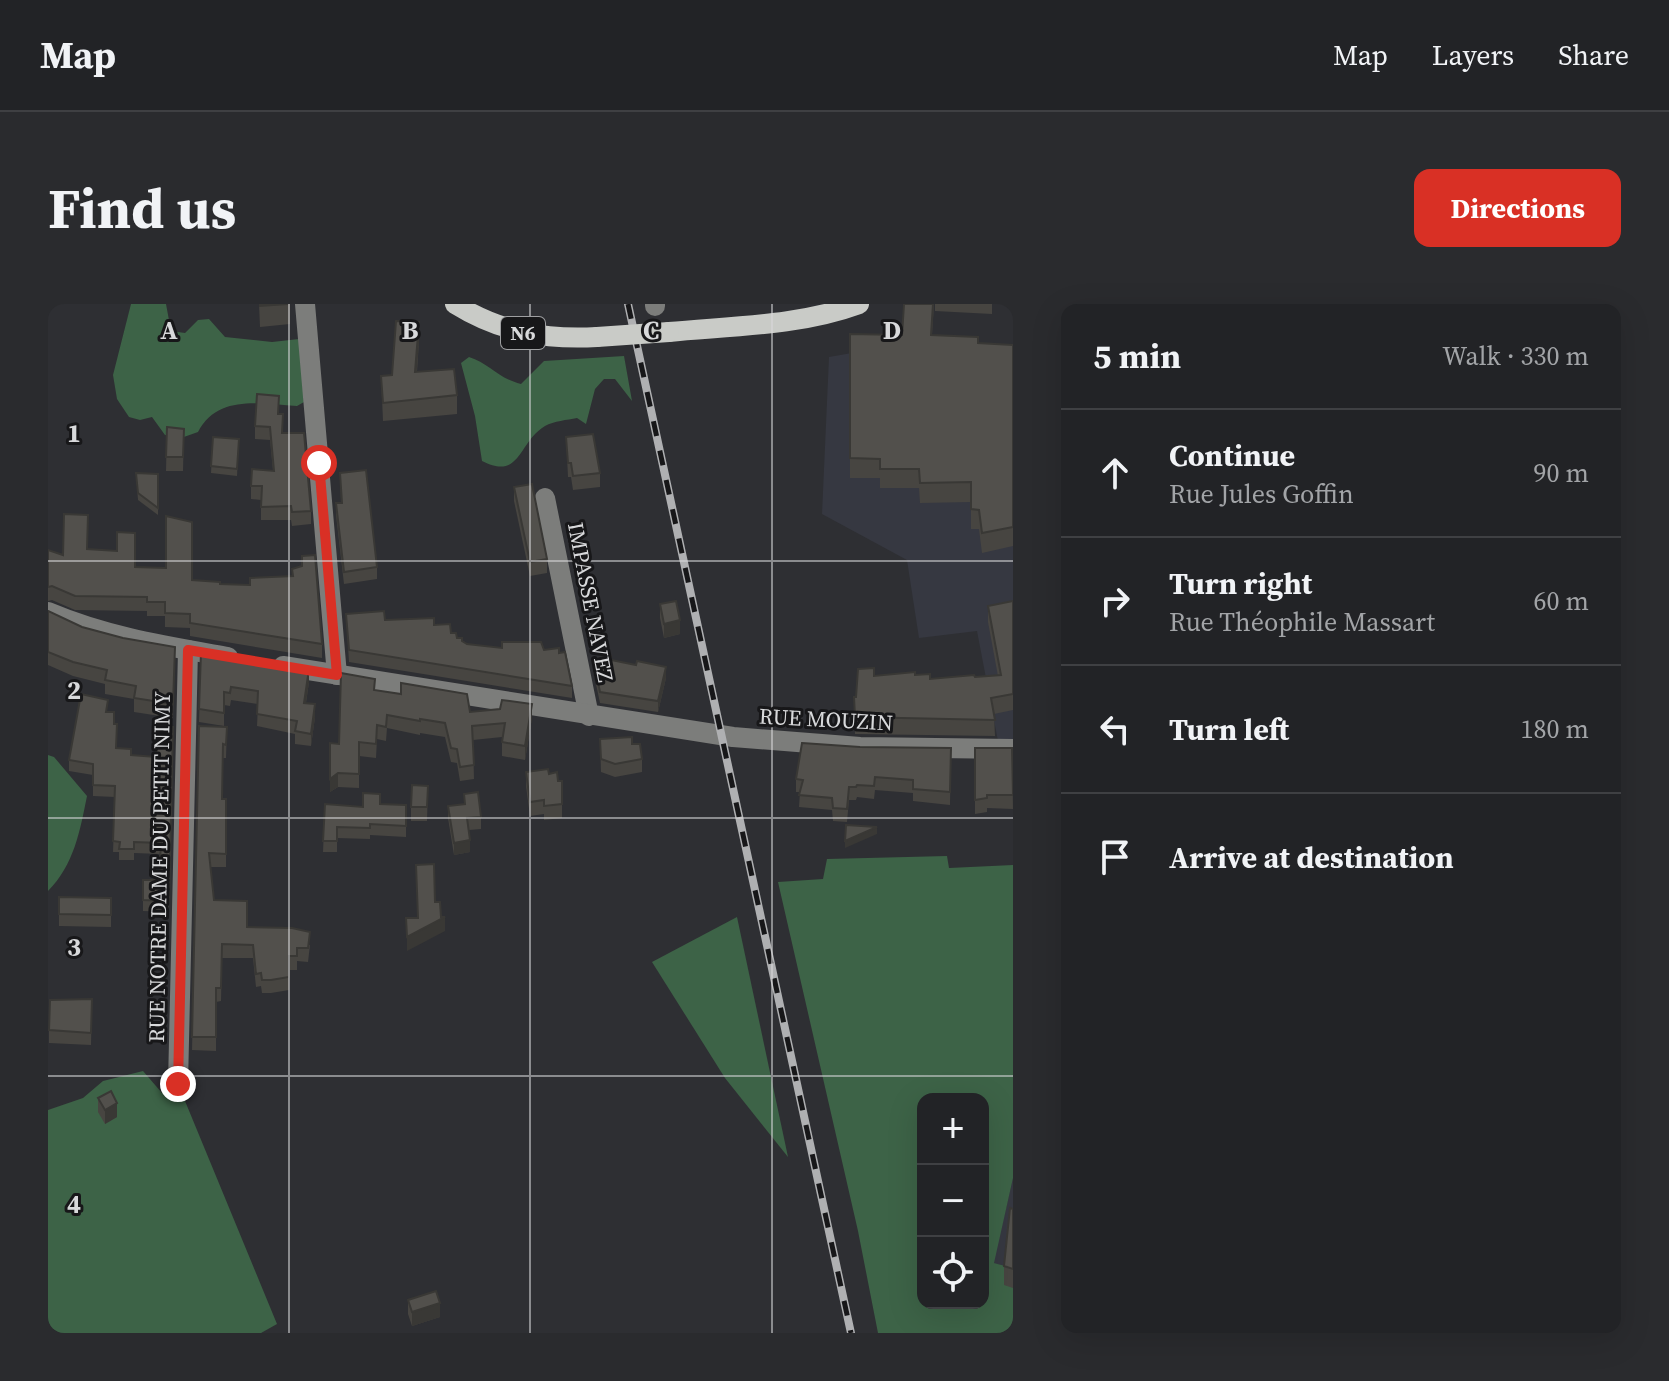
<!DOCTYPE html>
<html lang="en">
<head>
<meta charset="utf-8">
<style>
	:root { --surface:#222326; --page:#2a2b2e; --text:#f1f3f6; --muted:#a2a4a7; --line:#3f4043; --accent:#d93025 }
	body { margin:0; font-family:"Source Serif 4",serif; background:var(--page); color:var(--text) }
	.controls { position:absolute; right:24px; bottom:24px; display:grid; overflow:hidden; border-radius:16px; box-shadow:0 8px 32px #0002 }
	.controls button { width:72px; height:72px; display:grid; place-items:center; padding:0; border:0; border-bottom:2px solid var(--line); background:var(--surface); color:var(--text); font:40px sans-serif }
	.stop { position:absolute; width:24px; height:24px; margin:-18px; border:6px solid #d93025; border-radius:50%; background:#fff }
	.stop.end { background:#d93025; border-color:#fff; box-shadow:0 2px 8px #0008 }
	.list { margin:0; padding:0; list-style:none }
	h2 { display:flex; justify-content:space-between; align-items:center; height:104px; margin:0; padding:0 32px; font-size:34px }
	h2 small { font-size:26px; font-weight:400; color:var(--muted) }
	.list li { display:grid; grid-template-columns:52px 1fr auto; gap:24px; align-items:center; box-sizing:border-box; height:128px; padding:0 32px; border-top:2px solid var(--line) }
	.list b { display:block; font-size:30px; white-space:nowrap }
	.list p { margin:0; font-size:26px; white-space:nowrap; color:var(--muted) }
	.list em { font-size:26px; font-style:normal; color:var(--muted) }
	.icon { flex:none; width:44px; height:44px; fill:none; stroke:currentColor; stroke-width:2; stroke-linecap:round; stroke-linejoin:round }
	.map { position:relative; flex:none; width:965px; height:1029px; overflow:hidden; border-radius:16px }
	header { display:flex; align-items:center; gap:48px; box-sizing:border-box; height:112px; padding:0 40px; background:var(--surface); border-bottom:2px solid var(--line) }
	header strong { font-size:38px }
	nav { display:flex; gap:44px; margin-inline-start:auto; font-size:28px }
	.intro { display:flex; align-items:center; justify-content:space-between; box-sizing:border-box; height:192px; padding:0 48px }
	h1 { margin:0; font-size:56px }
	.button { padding:20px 36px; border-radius:16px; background:var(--accent); color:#fff; font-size:28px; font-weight:700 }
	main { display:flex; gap:48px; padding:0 48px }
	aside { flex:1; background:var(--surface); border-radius:16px; box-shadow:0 8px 32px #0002 }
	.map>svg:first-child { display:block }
	.built { fill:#363841 }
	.green { fill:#3d6347; fill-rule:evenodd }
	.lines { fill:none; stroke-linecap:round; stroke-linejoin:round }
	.minor { stroke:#7c7d7b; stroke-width:20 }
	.major { stroke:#c9cbc7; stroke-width:20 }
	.rail-casing { stroke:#afb0b2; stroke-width:8 }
	.rail { stroke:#171719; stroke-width:5; stroke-dasharray:15; stroke-linecap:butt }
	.major-bridge { stroke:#c9cbc7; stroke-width:20 }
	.wall { fill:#474541 }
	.shaded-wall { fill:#393835 }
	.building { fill:#52504c; stroke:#393835; stroke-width:2 }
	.route { stroke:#d93025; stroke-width:10 }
	.grid { fill:none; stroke:#d8d9db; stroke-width:2; stroke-opacity:0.55 }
	.labels { text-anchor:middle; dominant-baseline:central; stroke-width:6; stroke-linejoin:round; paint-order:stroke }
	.shield { fill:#171719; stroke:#9e9fa1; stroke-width:2 }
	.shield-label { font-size:20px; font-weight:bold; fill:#d8d9db }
	.street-label { font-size:22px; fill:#d8d9db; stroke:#171719 }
	.grid-label { font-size:26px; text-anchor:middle; font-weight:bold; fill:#d8d9db; stroke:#171719; stroke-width:6; stroke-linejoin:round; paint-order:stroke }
</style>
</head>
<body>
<header>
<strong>Map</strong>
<nav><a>Map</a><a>Layers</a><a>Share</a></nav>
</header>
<div class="intro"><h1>Find us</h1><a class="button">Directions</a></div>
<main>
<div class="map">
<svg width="965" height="1029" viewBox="0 0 965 1029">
	<rect width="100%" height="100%" fill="#2e2f33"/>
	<!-- built -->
	<g class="built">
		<polygon points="804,49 965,61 965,435 950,437 929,327 871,334 859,256 774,210 781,53"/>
		<polygon points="965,874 965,964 945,959"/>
	</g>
	<!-- green -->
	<g class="green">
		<path d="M83,0h35l5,27 14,2 13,-13 11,-1 16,18 47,5 27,-3 5,63 -7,4c-36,-2 -79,-12 -99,26l-17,6 -16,-3 -13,-18 -12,3 -11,-3 -12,-18 -4,-24z"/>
		<path d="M576,52l8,45 -17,-22h-11l-9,10 -9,35 -9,-6c-10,2 -23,3 -32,8 -27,16 -24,55 -63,35l-7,-45 -14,-53 8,-6c20,6 28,21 52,27l23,-23z"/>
		<path d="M0,451l6,2 33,39c-7,35 -13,69 -39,95z"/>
		<path d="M899,552l2,12 64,-3v313l-19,85 11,3v6l8,10v51h-135l-20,-102 -80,-349 45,-3 4,-20zM875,795h60v204h-60z"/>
		<polygon points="689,613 740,853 677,774 604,658"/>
		<polygon points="95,767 114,789 130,780 229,1020 213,1029 0,1029 0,806 35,794 55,777"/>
	</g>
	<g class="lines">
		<!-- minor -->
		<g class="minor">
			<polyline points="257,0 289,371"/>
			<polyline points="607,0 607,2"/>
			<polyline points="497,194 541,412"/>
			<path d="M0,308c59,25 118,34 180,45"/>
			<polyline points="235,362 685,433 812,443 965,445"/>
			<polyline points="130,780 140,346"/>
		</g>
		<!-- major -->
		<g class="major">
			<path d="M407,0c45,28 90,36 142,33"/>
			<path d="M621,28c63,-6 130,-6 190,-28"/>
		</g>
		<!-- rail casing -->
		<g class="rail-casing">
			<polyline id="rail" points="580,0 803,1029"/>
		</g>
		<!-- rail -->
		<use href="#rail" class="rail"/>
		<!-- major-bridge -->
		<polyline class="major-bridge" points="549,33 621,28"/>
	</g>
	<!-- wall -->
	<g class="wall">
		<polygon points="211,0 242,0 242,20 212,23"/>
		<polygon points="886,0 884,31 930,39 965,41 965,242 934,249 931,225 923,225 923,198 872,199 871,184 832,184 832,174 802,174 802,30 854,31"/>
		<polygon points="887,0 944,0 944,10 887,7"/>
		<polygon points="371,37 369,68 409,91 409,110 335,117 333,72 344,71"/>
		<polygon points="231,110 235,129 263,207 263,220 244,222 243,216 213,216 213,196 203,195 203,182 225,167 222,136 207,135 207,122"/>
		<polygon points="119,123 136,125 135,167 118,167"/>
		<polygon points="165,133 191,135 189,172 163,169"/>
		<polygon points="518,133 552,169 552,183 525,186 523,173 520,173"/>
		<polygon points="88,169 110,170 110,211 90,196"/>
		<polygon points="292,169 329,263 329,275 296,280 288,211 288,199 293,199"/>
		<polygon points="466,183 499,255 499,269 482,272 466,197"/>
		<polygon points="39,245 87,263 144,276 172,280 274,340 274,354 142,332 142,324 117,323 117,312 99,312 99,307 27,306 4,296 0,297 0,246 15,251"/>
		<polygon points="965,297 965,406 946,410 947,432 807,430 806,393 808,393 826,372 867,371 882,375 950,372 940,318 940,302"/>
		<polygon points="612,300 632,330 616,334 612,314"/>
		<polygon points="0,307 34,323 75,334 127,343 125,414 86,408 86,395 57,390 57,380 25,372 0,361"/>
		<polygon points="298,310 337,316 386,321 403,329 409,334 419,340 454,344 496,346 511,349 524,382 524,394 301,358"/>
		<polygon points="153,348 261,378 258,399 267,413 263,442 247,440 247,430 209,422 210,400 183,396 182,402 176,401 176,422 151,418"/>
		<polygon points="545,355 563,356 618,374 610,408 552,399 545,366"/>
		<polygon points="327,386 422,408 484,414 477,456 454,452 454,433 425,436 426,475 412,477 409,459 403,458 397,433 372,429 372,431 339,424 338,437 329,435 328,454 311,452 311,484 290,483 282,488 291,440"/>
		<polygon points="60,408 66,420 68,444 83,451 108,453 125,423 121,608 95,607 95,576 111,576 112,550 86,549 86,556 71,556 71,548 65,548 67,493 45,492 45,471 21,467 21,456"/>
		<polygon points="151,422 179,423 178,454 175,454 174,495 178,495 178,563 162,563 166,596 199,623 262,641 260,658 249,657 249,666 241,666 241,686 223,689 214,689 213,682 208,683 205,654 174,654 173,697 168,698 168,747 144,746"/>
		<polygon points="552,435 584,440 594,455 594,468 567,473 553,468"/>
		<polygon points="812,443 903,444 902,501 865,497 865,489 827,486 826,495 809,493 808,496 801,496 799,518 785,517 784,506 751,503 752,488 748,488 748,475"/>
		<polygon points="927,444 964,444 965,505 939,504 939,508 927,510"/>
		<polygon points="478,468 501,470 510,477 514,477 514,514 496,516 496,510 482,512 478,482"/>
		<polygon points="380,482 379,517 363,517 363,503"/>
		<polygon points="416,490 433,513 433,525 421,526 422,548 406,551 400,514 400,502 416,500"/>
		<polygon points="277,500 315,503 332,500 358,501 358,533 322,531 322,535 289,534 289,548 275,548"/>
		<polygon points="11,593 63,594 63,623 11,622"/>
		<polygon points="44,695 43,741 1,739 1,726"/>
		<polygon points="50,794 69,813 57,820 50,808"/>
		<polygon points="965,905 965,984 956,981 956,962"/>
		<polygon points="360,996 392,1013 364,1022 360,1010"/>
	</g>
	<!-- shaded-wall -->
	<g class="shaded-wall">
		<polygon points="371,18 371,37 367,87 367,68"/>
		<polygon points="632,316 632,330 616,334 616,320"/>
		<polygon points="618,363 618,374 610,408 610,397"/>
		<polygon points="261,365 261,378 256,411 256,399"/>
		<polygon points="267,400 267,413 263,442 263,430"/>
		<polygon points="484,400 484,414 477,456 477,442"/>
		<polygon points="290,469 290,483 282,488 282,475"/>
		<polygon points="829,523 829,530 797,544 797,537"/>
		<polygon points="422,536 422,548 406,551 406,539"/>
		<polygon points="397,613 397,627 359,647 359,633"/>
		<polygon points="69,799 69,813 57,820 57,806"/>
		<polygon points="392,999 392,1013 364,1022 364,1008"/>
	</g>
	<!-- building -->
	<g class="building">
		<polygon points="212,0 240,0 212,2"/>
		<polygon points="856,0 885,0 883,31 930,33 930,39 965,41 965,223 934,229 931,206 923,205 923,178 872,179 871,165 832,165 832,155 802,154 802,30 854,31"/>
		<polygon points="348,17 371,18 367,68 406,65 409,91 335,99 333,72 344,71"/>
		<polygon points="209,90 231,92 230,110 235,110 234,129 256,129 263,207 244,208 243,202 213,203 214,182 203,182 204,165 226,167 222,123 207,122"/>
		<polygon points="119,123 136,125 135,153 118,153"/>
		<polygon points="545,130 552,169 525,172 523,159 520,159 518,133"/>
		<polygon points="165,133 191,135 189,165 163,162"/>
		<polygon points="318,166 329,263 296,268 288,199 294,199 292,169"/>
		<polygon points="88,169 110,170 110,204 90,189"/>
		<polygon points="484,180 499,255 482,258 466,183"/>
		<polygon points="16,210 40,211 39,245 69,247 69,228 87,229 87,263 118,264 118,212 144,218 144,276 172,278 172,280 202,281 202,274 245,272 244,265 254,262 254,252 267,251 274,340 142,319 142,310 117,309 117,298 99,298 99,293 27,292 4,282 0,283 0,246 15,251"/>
		<polygon points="628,297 632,316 616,320 612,300"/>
		<polygon points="965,297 965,390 943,394 947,416 807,413 806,393 808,393 810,365 826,364 826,372 867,368 867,371 882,370 882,375 926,371 927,373 953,371 940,302"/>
		<polygon points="0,307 34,323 75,334 127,343 125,400 86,394 88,382 57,376 59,366 25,358 0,348"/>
		<polygon points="336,307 337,316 386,314 386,321 402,320 403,329 408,329 409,334 414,334 414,337 419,340 454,344 454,338 493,338 496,346 511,344 511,349 517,348 524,382 301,346 298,310"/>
		<polygon points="153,348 261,365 256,399 267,400 263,430 247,427 249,417 209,410 210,387 183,383 182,389 176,388 176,409 151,405"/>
		<polygon points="563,352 563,356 588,361 589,357 618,363 610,397 552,388 545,355"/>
		<polygon points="293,369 327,375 326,386 353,390 353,379 419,390 422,408 452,405 454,396 484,400 477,442 454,438 457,419 424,422 426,461 412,463 409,445 403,444 397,419 372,415 372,417 339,411 338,423 329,421 328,440 311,438 311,470 290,469 282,475 282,439 291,440"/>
		<polygon points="33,390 60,396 58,408 66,408 66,420 69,420 68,444 83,445 83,451 108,453 109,422 125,423 121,597 95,596 95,576 111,576 113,539 86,538 86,545 71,545 72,538 65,537 67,482 45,481 45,460 21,456"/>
		<polygon points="151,422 179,423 178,441 175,440 174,495 178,495 178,550 161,549 166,596 199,597 199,623 244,624 262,628 260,644 249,644 249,652 241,652 241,673 223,676 214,676 213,669 208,670 205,641 174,640 173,684 168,684 168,733 144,733"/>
		<polygon points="584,433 584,440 592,440 594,455 567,460 553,455 552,435"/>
		<polygon points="754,439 812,443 903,444 902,488 865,485 865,476 827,473 826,482 809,481 808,483 801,483 799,505 785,504 784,494 751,491 755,476 748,475"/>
		<polygon points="927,444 964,444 965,491 939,491 939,494 927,496"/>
		<polygon points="500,465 501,470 509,468 510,477 514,477 514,500 496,502 496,496 482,498 478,468"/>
		<polygon points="364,481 380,482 379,503 363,503"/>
		<polygon points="430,488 433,513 419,514 422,536 406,539 400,502 417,500 416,490"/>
		<polygon points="315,489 332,490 332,500 358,501 358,522 322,520 322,524 289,523 289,537 275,537 277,500 315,503"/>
		<polygon points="798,521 829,523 797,537"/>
		<polygon points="386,560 387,598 392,598 393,613 397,613 359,633 358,614 370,614 368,561"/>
		<polygon points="11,593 63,594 63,611 11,610"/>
		<polygon points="44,695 43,729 1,726 2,696"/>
		<polygon points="63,787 69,799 57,806 50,794"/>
		<polygon points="962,904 965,905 965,965 956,962"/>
		<polygon points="388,987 392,999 364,1008 360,996"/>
	</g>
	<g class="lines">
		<!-- route -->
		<polyline class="route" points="130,780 140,346 289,371 271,159"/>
	</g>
	<!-- grid -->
	<path class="grid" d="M241,0v1029M482,0v1029M724,0v1029M0,257h965M0,514h965M0,772h965"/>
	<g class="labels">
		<!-- shield labels -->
		<rect class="shield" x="453" y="13" width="44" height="32" rx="6"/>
		<g class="shield-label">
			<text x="475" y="29">N6</text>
		</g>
		<!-- street labels -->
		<g class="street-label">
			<text transform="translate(543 298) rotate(79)">IMPASSE NAVEZ</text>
			<text transform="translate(778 415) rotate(3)">RUE MOUZIN</text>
			<text transform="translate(111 563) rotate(-89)">RUE NOTRE DAME DU PETIT NIMY</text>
		</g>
	</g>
	<g class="grid-label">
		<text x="121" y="35">A</text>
		<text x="362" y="35">B</text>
		<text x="603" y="35">C</text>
		<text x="844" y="35">D</text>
		<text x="26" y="138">1</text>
		<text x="26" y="395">2</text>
		<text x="26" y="652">3</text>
		<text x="26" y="909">4</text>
	</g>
</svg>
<div class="controls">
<button>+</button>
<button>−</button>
<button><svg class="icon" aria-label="locate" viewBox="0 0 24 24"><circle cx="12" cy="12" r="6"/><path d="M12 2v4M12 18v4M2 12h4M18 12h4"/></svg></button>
</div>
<div class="stop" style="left:271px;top:159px"></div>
<div class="stop end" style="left:130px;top:780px"></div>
</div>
<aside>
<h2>5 min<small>Walk · 330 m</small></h2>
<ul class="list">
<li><svg class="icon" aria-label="ahead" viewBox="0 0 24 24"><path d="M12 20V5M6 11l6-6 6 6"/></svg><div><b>Continue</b><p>Rue Jules Goffin</p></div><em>90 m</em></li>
<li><svg class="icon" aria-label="right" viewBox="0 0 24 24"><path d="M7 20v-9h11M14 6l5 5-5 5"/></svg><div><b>Turn right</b><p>Rue Théophile Massart</p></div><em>60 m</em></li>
<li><svg class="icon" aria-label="left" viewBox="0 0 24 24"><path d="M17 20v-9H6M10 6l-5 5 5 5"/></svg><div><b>Turn left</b></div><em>180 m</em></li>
<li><svg class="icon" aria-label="arrive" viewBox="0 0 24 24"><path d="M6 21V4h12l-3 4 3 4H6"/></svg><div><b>Arrive at destination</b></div></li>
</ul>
</aside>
</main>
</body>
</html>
